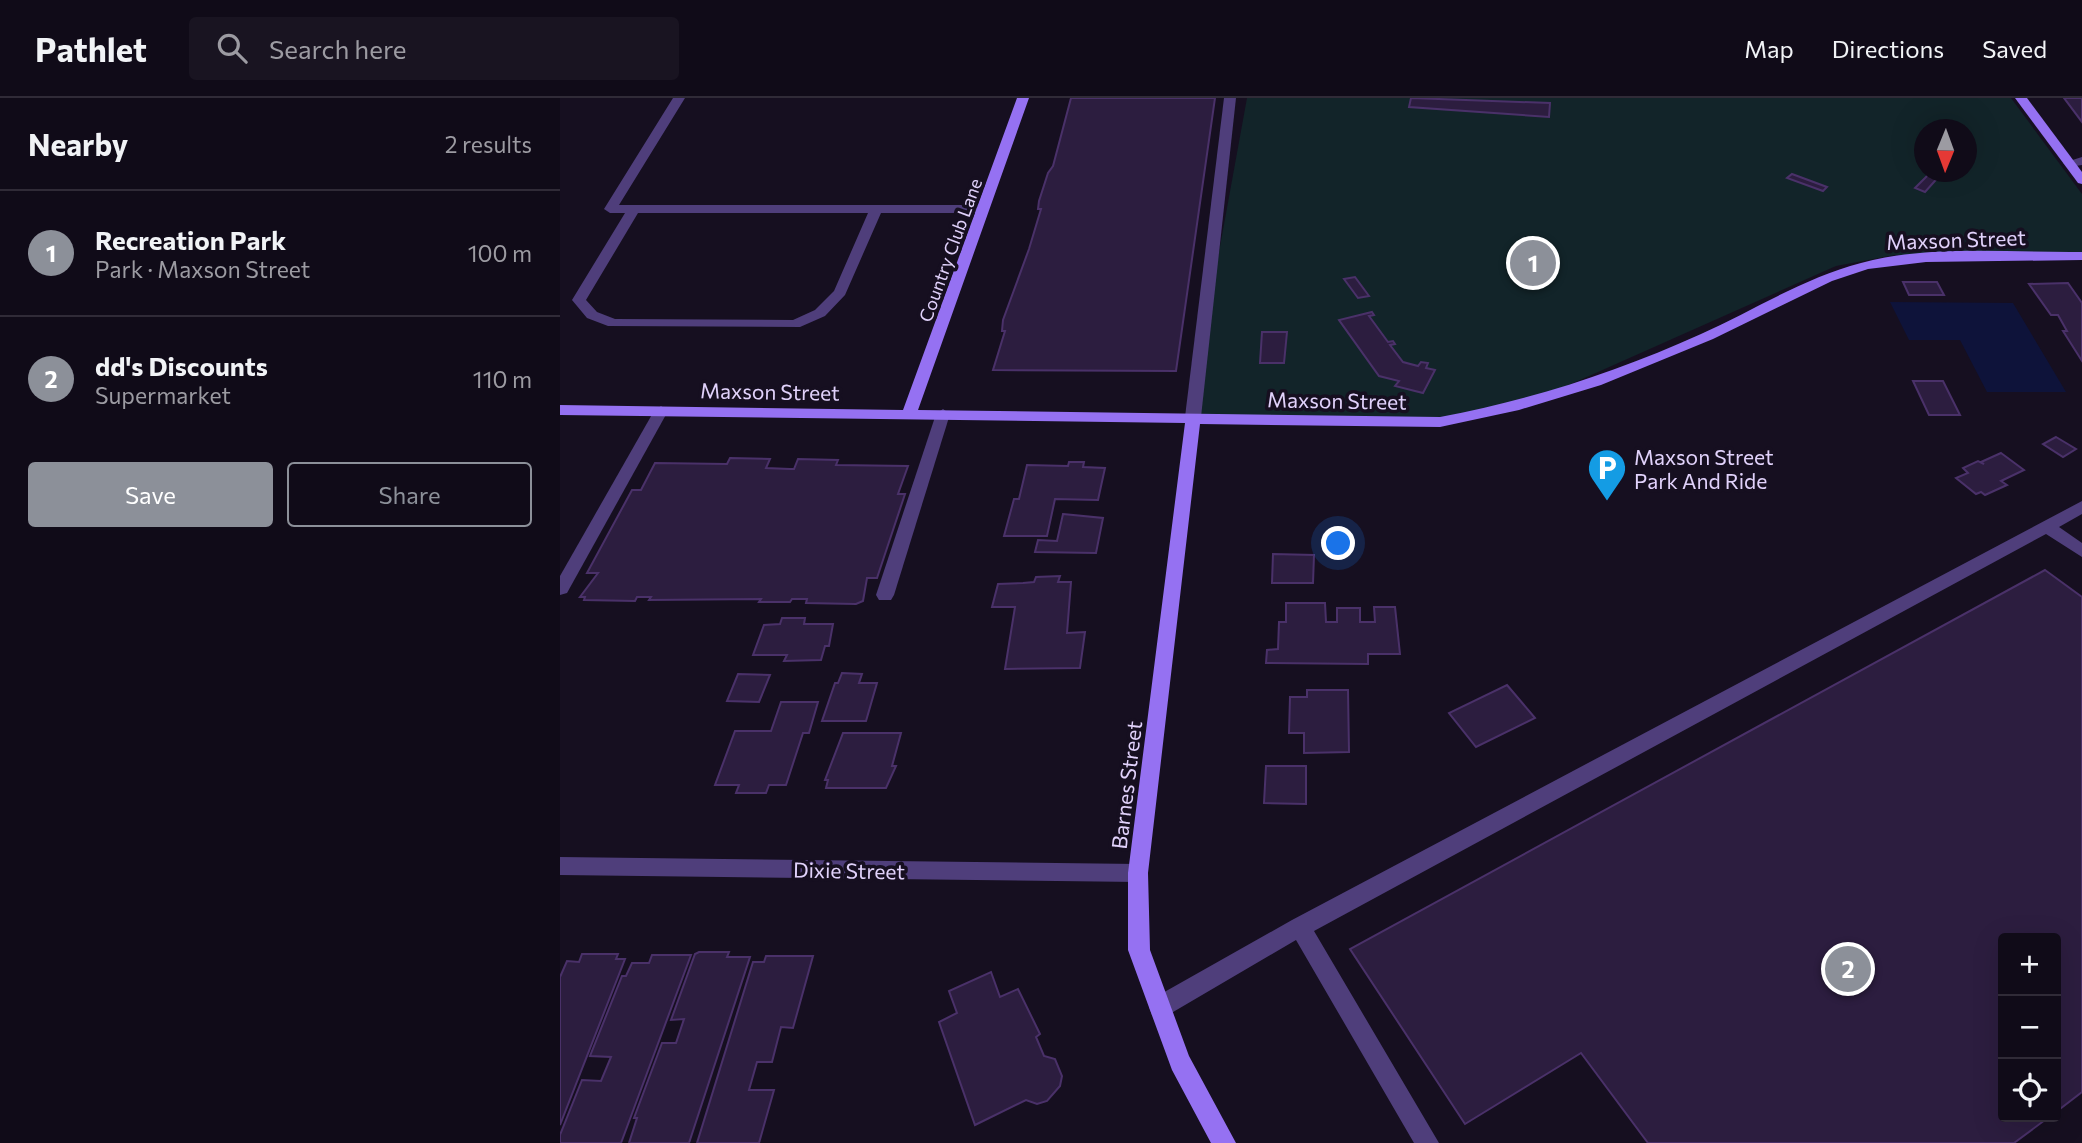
<!DOCTYPE html>
<html lang="en">
<head>
<meta charset="utf-8">
<style>
	:root { --surface:#100b18; --page:#191421; --text:#f1f3f6; --muted:#9c9ba2; --line:#302b37; --accent:#8c9099 }
	body { margin:0; font-family:Commissioner,sans-serif; background:var(--page); color:var(--text) }
	.controls { position:absolute; right:21px; bottom:21px; display:grid; overflow:hidden; border-radius:7px; box-shadow:0 7px 28px #0002 }
	.controls button { width:63px; height:63px; display:grid; place-items:center; padding:0; border:0; border-bottom:2px solid var(--line); background:var(--surface); color:var(--text); font:35px sans-serif }
	.compass { position:absolute; left:1354px; top:21px; width:63px; height:63px; border-radius:50%; background:var(--surface); box-shadow:0 7px 28px #0002; rotate:181deg }
	.you { position:absolute; left:779px; top:446px; width:24px; height:24px; margin:-18px; border:5px solid #fff; border-radius:50%; background:#1a73e8; box-shadow:0 0 0 10px #1a73e833 }
	.badge { display:grid; place-items:center; width:46px; height:46px; border-radius:50%; background:var(--accent); color:#fff; font-size:23px; font-weight:700 }
	.pin { position:absolute; translate:-50% -50%; border:4px solid #fff; box-shadow:0 2px 7px #0006 }
	.list { margin:0; padding:0; list-style:none }
	h2 { display:flex; justify-content:space-between; align-items:center; height:91px; margin:0; padding:0 28px; font-size:30px }
	h2 small { font-size:23px; font-weight:400; color:var(--muted) }
	.list li { display:grid; grid-template-columns:46px 1fr auto; gap:21px; align-items:center; box-sizing:border-box; height:126px; padding:0 28px; border-top:2px solid var(--line) }
	.list b { display:block; font-size:26px; white-space:nowrap }
	.list p { margin:0; font-size:23px; white-space:nowrap; color:var(--muted) }
	.list em { font-size:23px; font-style:normal; color:var(--muted) }
	.actions { display:flex; gap:14px; padding:21px 28px }
	.actions a { flex:1; padding:16px 0; border:2px solid var(--accent); border-radius:7px; text-align:center; font-size:24px; color:var(--accent) }
	.actions .main { background:var(--accent); color:#fff }
	.icon { flex:none; width:38px; height:38px; fill:none; stroke:currentColor; stroke-width:2; stroke-linecap:round; stroke-linejoin:round }
	.map { position:relative; flex:none; width:1522px; height:1045px; overflow:hidden }
	header { display:flex; align-items:center; gap:42px; box-sizing:border-box; height:98px; padding:0 35px; background:var(--surface); border-bottom:2px solid var(--line) }
	header strong { font-size:33px }
	nav { display:flex; gap:38px; margin-inline-start:auto; font-size:24px }
	.search { width:490px; height:63px; background:var(--page); display:flex; align-items:center; gap:18px; box-sizing:border-box; padding:0 24px; border-radius:7px; color:var(--muted); font-size:26px }
	main { display:flex }
	aside { flex:1; background:var(--surface) }
	.map>svg:first-child { display:block }
	.green { fill:#122429; fill-rule:evenodd }
	.water { fill:#0e133a }
	.building { fill:#2c1d3f; stroke:#4a3169; stroke-width:2 }
	.lines { fill:none; stroke-linecap:round; stroke-linejoin:round }
	.lane { fill:#4f3e7b; fill-rule:evenodd }
	.street { fill:#4f3e7b; fill-rule:evenodd }
	.secondary { fill:#9571f2; fill-rule:evenodd }
	.labels { text-anchor:middle; dominant-baseline:central; stroke-width:7; stroke-linejoin:round; paint-order:stroke }
	.far-street-label { font-size:18px; fill:#e1d2fb; stroke:#160f20 }
	.street-label { font-size:21px; fill:#e1d2fb; stroke:#160f20 }
	.poi-label { font-size:21px; fill:#e1d2fb; stroke:#160f20; text-anchor:start }
</style>
</head>
<body>
<header>
<strong>Pathlet</strong>
<div class="search"><svg class="icon" aria-label="search" viewBox="0 0 24 24"><circle cx="10" cy="10" r="6"/><path d="M15 15l6 6"/></svg>Search here</div>
<nav><a>Map</a><a>Directions</a><a>Saved</a></nav>
</header>
<main>
<aside>
<h2>Nearby<small>2 results</small></h2>
<ul class="list">
<li><span class="badge">1</span><div><b>Recreation Park</b><p>Park · Maxson Street</p></div><em>100 m</em></li>
<li><span class="badge">2</span><div><b>dd's Discounts</b><p>Supermarket</p></div><em>110 m</em></li>
</ul>
<div class="actions"><a class="main">Save</a><a>Share</a></div>
</aside>
<div class="map">
<svg width="1522" height="1045" viewBox="0 0 1522 1045">
	<rect width="100%" height="100%" fill="#160f20"/>
	<!-- green -->
	<path class="green" d="M687,0h764l71,96v62l-187,-1 -59,11 -283,126 -89,23 -61,5 -214,-3zM1364,32h42v42h-42z"/>
	<!-- water -->
	<polygon class="water" points="1330,204 1453,205 1506,294 1427,294 1400,242 1349,242"/>
	<!-- building -->
	<g class="building">
		<polygon points="511,0 655,0 616,273 433,272 445,233 442,233 443,222 469,151 481,111 478,111 479,103 488,75 493,68"/>
		<polygon points="851,0 990,5 989,19 849,9"/>
		<polygon points="1504,0 1522,0 1522,24"/>
		<polygon points="1371,74 1382,75 1365,94 1355,90"/>
		<polygon points="1232,76 1267,89 1263,93 1227,80"/>
		<polygon points="795,179 809,198 798,200 784,181"/>
		<polygon points="1343,184 1377,184 1384,197 1349,197"/>
		<polygon points="1508,185 1522,205 1522,263 1503,233 1507,233 1498,217 1491,217 1469,186"/>
		<polygon points="812,214 814,217 809,218 828,244 833,243 835,246 830,247 843,264 858,268 861,264 868,265 866,270 875,272 863,295 835,288 839,283 819,278 779,222"/>
		<polygon points="702,234 727,234 724,265 700,265"/>
		<polygon points="1353,283 1383,283 1400,317 1369,317"/>
		<polygon points="1496,339 1516,351 1503,359 1483,346"/>
		<polygon points="1441,355 1464,372 1441,383 1447,387 1425,397 1421,394 1416,396 1396,380 1408,375 1403,370 1418,363 1424,366 1421,364"/>
		<polygon points="170,360 210,361 206,370 230,371 234,371 238,361 278,362 276,367 348,368 338,396 345,396 317,480 307,480 303,503 296,506 246,505 247,501 232,501 230,504 199,504 201,501 89,502 91,499 77,499 75,503 24,502 25,499 20,499 38,475 27,475 72,392 81,392 95,365 167,366"/>
		<polygon points="509,364 524,364 523,369 545,370 538,402 495,401 487,438 444,438 454,401 459,401 467,367 508,368"/>
		<polygon points="503,416 543,420 536,455 475,454 478,442 497,443"/>
		<polygon points="713,456 754,457 753,485 712,485"/>
		<polygon points="1485,472 1522,499 1522,994 1496,1014 1496,840 1443,840 1443,1019 1489,1019 1454,1045 1088,1045 1021,955 905,1026 790,851"/>
		<polygon points="500,478 498,484 511,484 507,535 525,534 520,570 445,571 455,509 432,509 438,486 463,485 474,484 476,479"/>
		<polygon points="726,505 765,505 766,524 777,524 777,510 800,510 800,524 815,524 814,509 835,509 840,556 808,556 808,566 706,565 707,552 718,551 719,524 726,524"/>
		<polygon points="222,520 245,520 244,526 273,526 269,548 265,548 261,562 224,563 227,557 193,557 204,527 220,526"/>
		<polygon points="282,575 302,576 299,585 317,585 306,623 262,623 275,585 278,585"/>
		<polygon points="178,576 210,577 199,604 167,603"/>
		<polygon points="947,587 975,620 916,649 889,615"/>
		<polygon points="747,592 788,592 789,654 744,655 744,635 729,635 730,599 747,599"/>
		<polygon points="221,604 258,604 249,635 243,635 226,687 209,687 206,695 176,695 179,687 155,687 175,633 211,633"/>
		<polygon points="283,635 341,635 332,668 336,668 326,690 266,690 268,682 265,682"/>
		<polygon points="706,668 746,668 746,706 704,705"/>
		<polygon points="139,854 169,854 167,859 190,859 129,1045 69,1045 77,1020 74,1020 102,945 116,945 124,921 111,922 135,856"/>
		<polygon points="22,856 58,856 56,861 65,861 0,1027 0,879 7,863 19,864"/>
		<polygon points="92,857 131,857 61,1045 0,1045 0,1037 22,982 41,983 51,959 30,958 62,878 66,878 72,865 89,865"/>
		<polygon points="206,858 253,858 233,930 221,929 212,964 197,964 189,992 214,992 199,1045 137,1045 193,864 204,864"/>
		<polygon points="431,874 440,899 458,891 480,936 476,939 484,958 495,961 502,978 500,988 487,1003 477,1006 466,1002 415,1027 379,924 397,915 389,893"/>
	</g>
	<g class="lines">
		<!-- lane -->
		<g class="lane">
			<path d="M113,0h12l-66,107h364l6,4 -6,4h-102l-36,82 -20,21 -25,11 -192,-1 -21,-8 -15,-18 53,-87h-15l-6,-4zM78,115h230l-34,78 -19,19 -22,10 -178,-1 -18,-7 -11,-12z"/>
			<polygon points="664,0 676,0 641,319 633,324 625,319"/>
			<polygon points="1522,59 1522,67 1509,69 1503,65"/>
			<polygon points="101,308 108,313 7,495 0,497 0,478 94,313"/>
			<polygon points="383,311 390,316 334,497 331,502 319,502 316,497 376,316"/>
			<polygon points="1522,403 1522,416 1499,429 1522,445 1522,459 1486,436 754,833 879,1045 854,1045 736,842 608,917 600,920 592,917 589,909 592,901 732,822"/>
		</g>
		<!-- street -->
		<polygon class="street" points="0,759 578,766 585,769 588,775 585,781 578,784 0,777"/>
		<!-- secondary -->
		<g class="secondary">
			<path d="M457,0h12l-111,312 522,7c91,-17 177,-45 261,-83 53,-24 103,-56 160,-71 70,-19 149,-10 221,-11v8l-156,2 -58,7 -36,12 -119,58 -112,46 -82,25 -79,17 -240,-3 -52,449 2,77 39,106 47,87h-25l-39,-73 -44,-120v-77l57,-450 -625,-8v-10l343,5z"/>
			<polygon points="1455,0 1467,0 1522,74 1522,86 1518,85"/>
		</g>
	</g>
	<!-- icons -->
	<defs>
		<g id="parking-pin" transform="scale(2.0125)"><path d="M0 17L-7.5 6A9.5 9.5 0 1 1 7.5 6Z" fill="#149ce4" stroke="#160f20"/><path d="M-3.5-5.5H1a3.5 3.5 0 0 1 0 7H-1V5.5H-3.5ZM-1-3.4V-.6H.8a1.4 1.4 0 0 0 0-2.8Z" fill="#fff"/></g>
	</defs>
	<g fill-rule="evenodd">
		<use href="#parking-pin" x="1047" y="370"/>
	</g>
	<g class="labels">
		<!-- far-street labels -->
		<g class="far-street-label">
			<text transform="translate(390 152) rotate(-70)">Country Club Lane</text>
		</g>
		<!-- street labels -->
		<g class="street-label">
			<text transform="translate(1396 141) rotate(-2)">Maxson Street</text>
			<text transform="translate(210 293) rotate(1)">Maxson Street</text>
			<text transform="translate(777 302) rotate(1)">Maxson Street</text>
			<text transform="translate(566 687) rotate(-83)">Barnes Street</text>
			<text transform="translate(289 772) rotate(1)">Dixie Street</text>
		</g>
		<!-- poi labels -->
		<g class="poi-label">
			<text x="1074" y="358">Maxson Street<tspan x="1074" dy="24">Park And Ride</tspan></text>
		</g>
	</g>
</svg>
<div class="controls">
<button>+</button>
<button>−</button>
<button><svg class="icon" aria-label="locate" viewBox="0 0 24 24"><circle cx="12" cy="12" r="6"/><path d="M12 2v4M12 18v4M2 12h4M18 12h4"/></svg></button>
</div>
<svg class="compass" viewBox="-18 -18 36 36"><path d="M0-13l5 13h-10z" fill="#e53935"/><path d="M0 13l5-13h-10z" fill="#9c9ba2"/></svg>
<div class="you"></div>
<div class="pin badge" style="left:973px;top:165px">1</div>
<div class="pin badge" style="left:1288px;top:871px">2</div>
</div>
</main>
</body>
</html>
